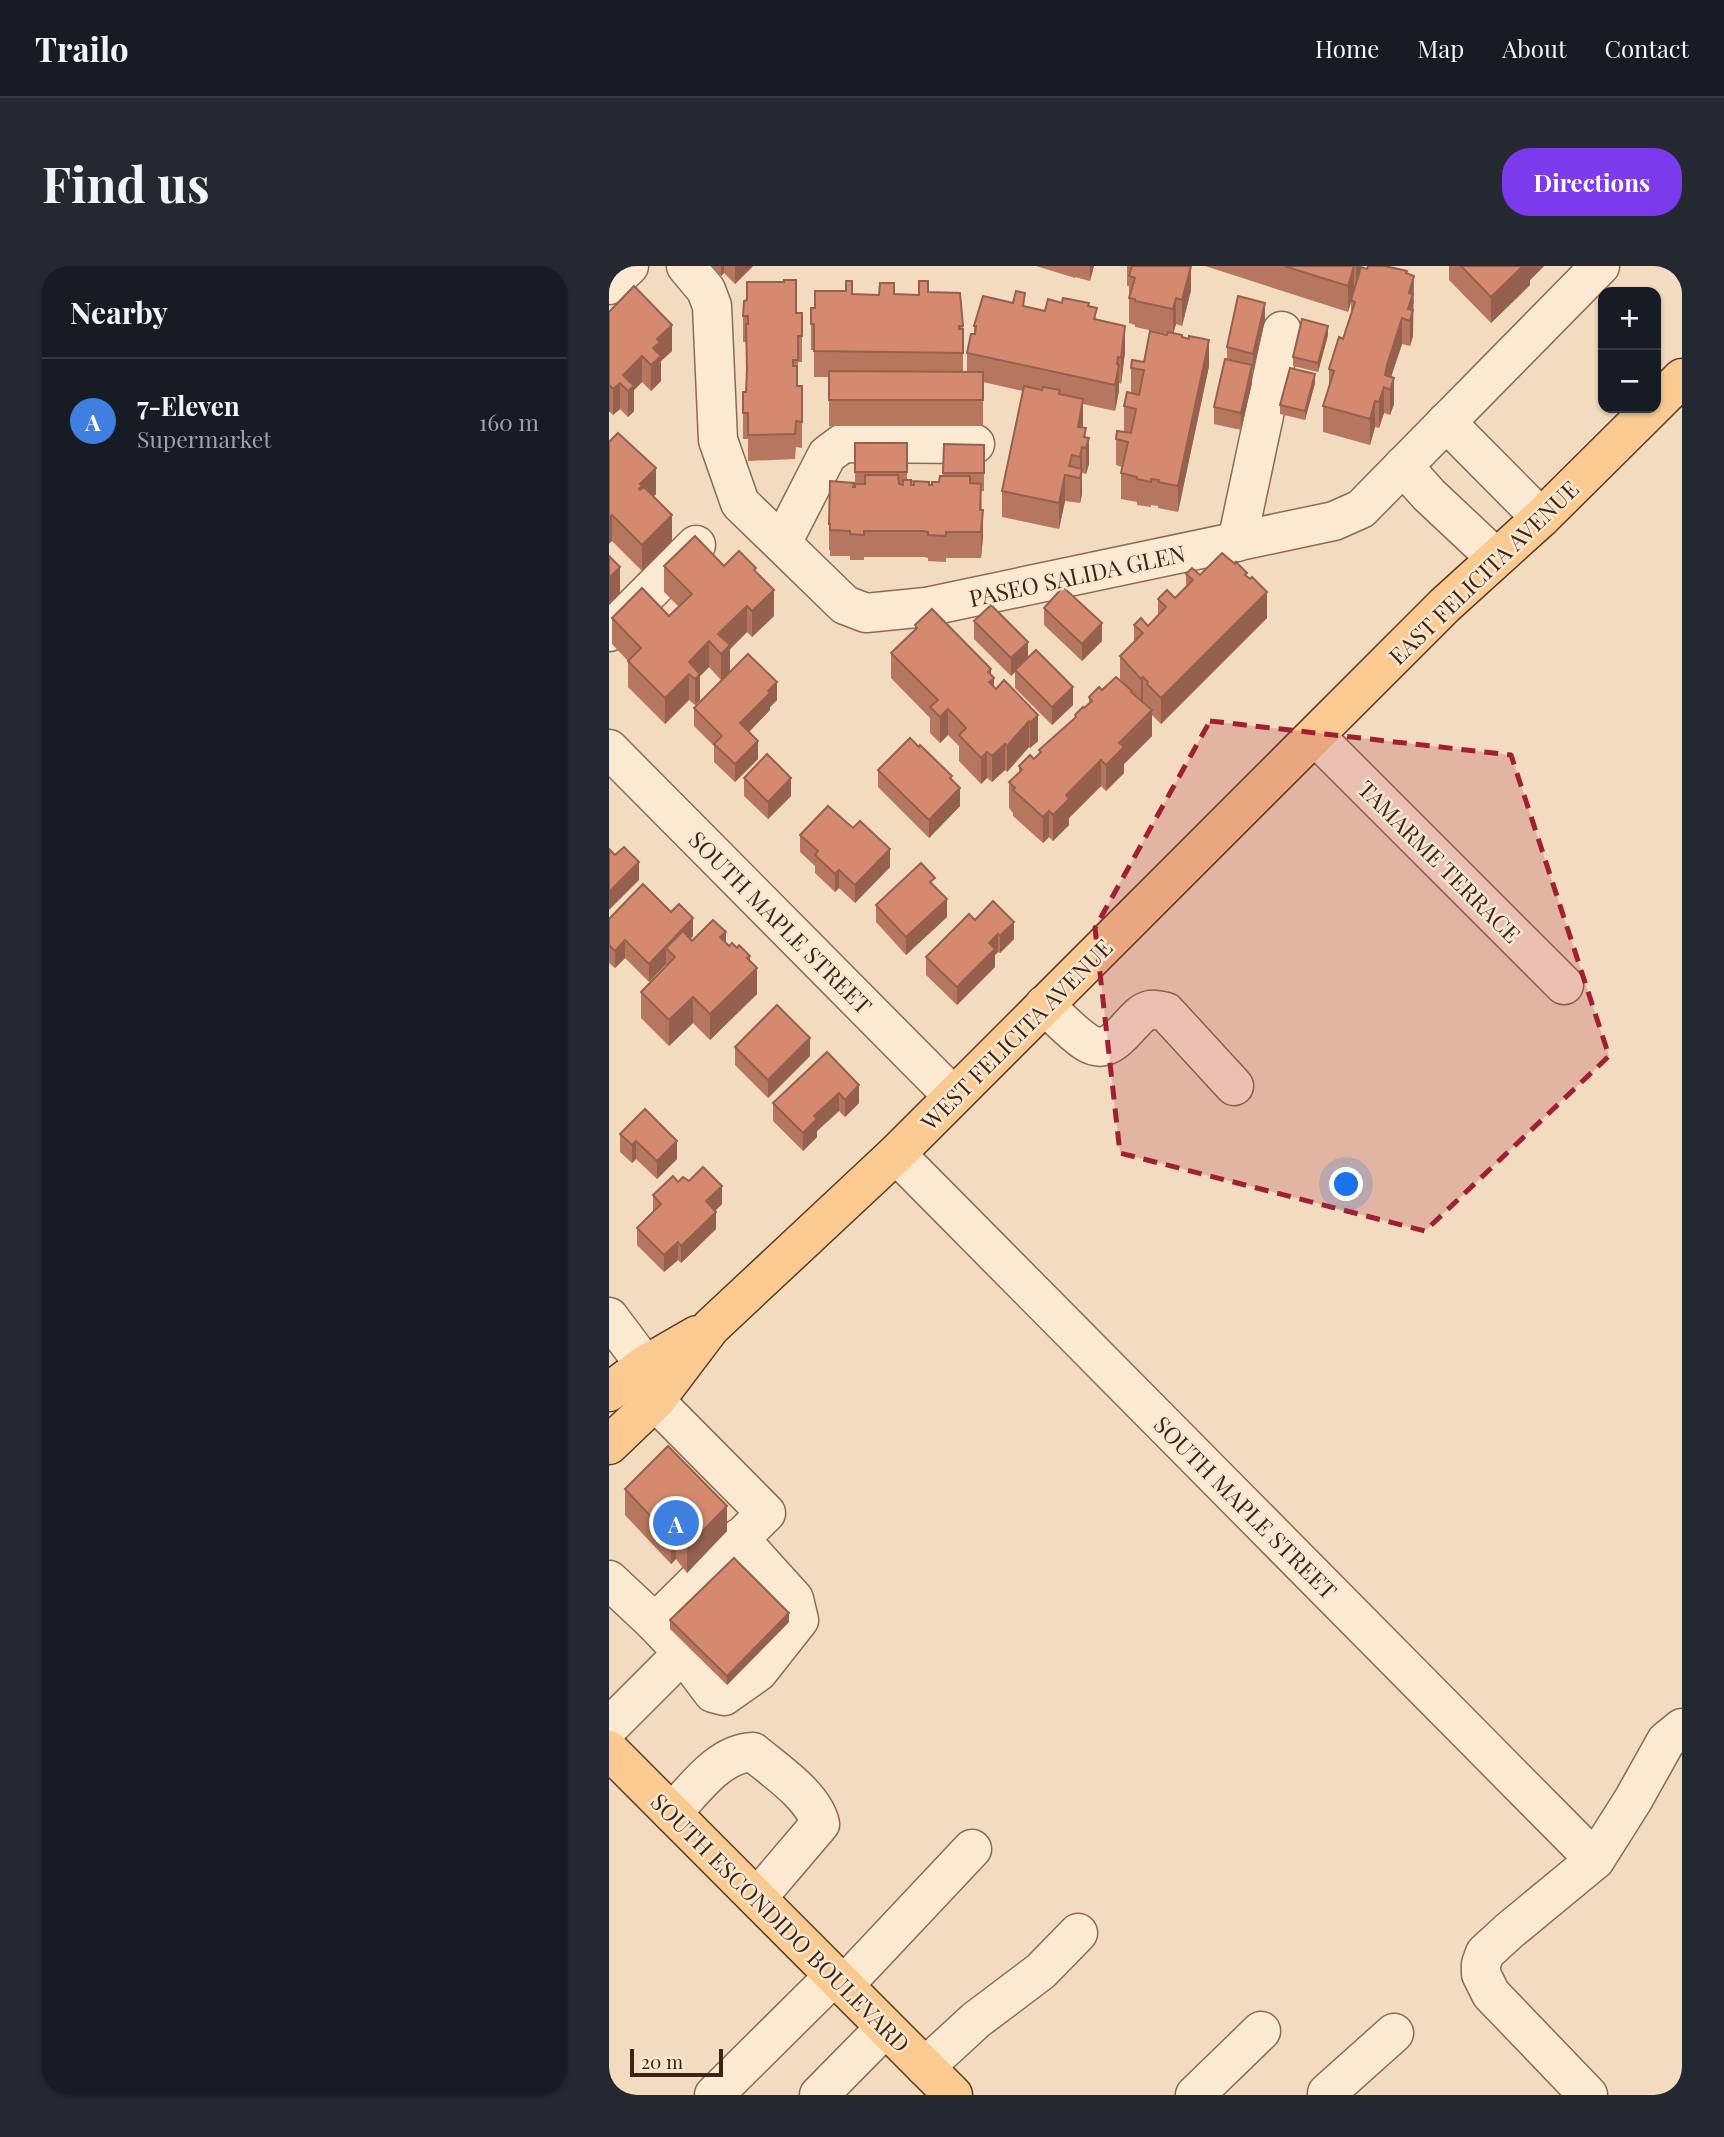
<!DOCTYPE html>
<html lang="en">
<head>
<meta charset="utf-8">
<style>
	:root { --surface:#171b24; --page:#242831; --text:#f1f3f6; --muted:#9ea1a6; --line:#363941; --accent:#7c3aed }
	body { margin:0; font-family:"Playfair Display",serif; background:var(--page); color:var(--text) }
	.controls { position:absolute; right:21px; top:21px; display:grid; overflow:hidden; border-radius:14px; box-shadow:0 2px 5px #0004 }
	.controls button { width:63px; height:63px; display:grid; place-items:center; padding:0; border:0; border-bottom:2px solid var(--line); background:var(--surface); color:var(--text); font:35px sans-serif }
	.scale { position:absolute; left:21px; bottom:18px; width:93px; box-sizing:border-box; padding-left:7px; border:4px solid #3a251b; border-top:0; font-size:19px; line-height:24px; white-space:nowrap; color:#3a251b; -webkit-text-stroke:5px #f9e6ce; paint-order:stroke }
	.you { position:absolute; left:738px; top:919px; width:24px; height:24px; margin:-18px; border:5px solid #fff; border-radius:50%; background:#1a73e8; box-shadow:0 0 0 10px #1a73e833 }
	.badge { display:grid; place-items:center; width:46px; height:46px; border-radius:50%; background:var(--accent); color:#fff; font-size:23px; font-weight:700 }
	.pin { position:absolute; translate:-50% -50%; border:4px solid #fff; box-shadow:0 2px 7px #0006 }
	.list { margin:0; padding:0; list-style:none }
	h2 { display:flex; justify-content:space-between; align-items:center; height:91px; margin:0; padding:0 28px; font-size:30px }
	h2 small { font-size:23px; font-weight:400; color:var(--muted) }
	.list li { display:grid; grid-template-columns:46px 1fr auto; gap:21px; align-items:center; box-sizing:border-box; height:126px; padding:0 28px; border-top:2px solid var(--line) }
	.list b { display:block; font-size:26px; white-space:nowrap }
	.list p { margin:0; font-size:23px; white-space:nowrap; color:var(--muted) }
	.list em { font-size:23px; font-style:normal; color:var(--muted) }
	.map { position:relative; flex:none; width:1073px; height:1829px; overflow:hidden; border-radius:28px }
	header { display:flex; align-items:center; gap:42px; box-sizing:border-box; height:98px; padding:0 35px; background:var(--surface); border-bottom:2px solid var(--line) }
	header strong { font-size:33px }
	nav { display:flex; gap:38px; margin-inline-start:auto; font-size:24px }
	.intro { display:flex; align-items:center; justify-content:space-between; box-sizing:border-box; height:168px; padding:0 42px }
	h1 { margin:0; font-size:49px }
	.button { padding:18px 32px; border-radius:28px; background:var(--accent); color:#fff; font-size:24px; font-weight:700 }
	main { display:flex; gap:42px; padding:0 42px }
	aside { flex:1; background:var(--surface); border-radius:28px; box-shadow:0 2px 5px #0004 }
	.map>svg:first-child { display:block }
	.lines { fill:none; stroke-linecap:round; stroke-linejoin:round }
	.minor-casing { stroke:#8d6a54; stroke-width:41 }
	.major-casing { stroke:#5a3929; stroke-width:41 }
	.minor { stroke:#fce9d2; stroke-width:38 }
	.major { stroke:#faca91; stroke-width:38 }
	.wall { fill:#b7775f }
	.shaded-wall { fill:#95614e }
	.building { fill:#d58a6f; stroke:#95614e; stroke-width:2 }
	.marked { fill:#a21e33; fill-opacity:0.2; stroke:#a21e33; stroke-width:5; stroke-dasharray:14 9; stroke-linejoin:round }
	.labels { text-anchor:middle; dominant-baseline:central; stroke-width:5; stroke-linejoin:round; paint-order:stroke }
	.street-label { font-size:23px; fill:#3a251b; stroke:#f9e6ce }
</style>
</head>
<body>
<header>
<strong>Trailo</strong>
<nav><a>Home</a><a>Map</a><a>About</a><a>Contact</a></nav>
</header>
<div class="intro"><h1>Find us</h1><a class="button">Directions</a></div>
<main>
<aside>
<h2>Nearby<small></small></h2>
<ul class="list">
<li><span class="badge" style="background:#3f7fe0">A</span><div><b>7-Eleven</b><p>Supermarket</p></div><em>160 m</em></li>
</ul>
</aside>
<div class="map">
<svg width="1073" height="1829" viewBox="0 0 1073 1829">
	<rect width="100%" height="100%" fill="#f2dbbe"/>
	<g class="lines">
		<!-- minor casing -->
		<g class="minor-casing">
			<g id="minor">
				<polyline points="77,0 97,24 103,40 109,174 131,237 236,339 257,347 317,341 725,255 752,243 991,0"/>
				<polyline points="0,19 20,0"/>
				<polyline points="837,156 932,252"/>
				<polyline points="794,200 820,229 887,292"/>
				<polyline points="628,276 673,65"/>
				<polyline points="173,277 218,189 234,177 366,178"/>
				<polyline points="0,366 87,279"/>
				<polyline points="707,471 955,719"/>
				<polyline points="0,483 344,830"/>
				<path d="M435,739c14,12 27,27 42,37 30,19 44,-28 64,-32 5,-1 12,1 16,2l68,74"/>
				<polyline points="287,888 986,1594"/>
				<polyline points="0,1051 36,1099"/>
				<polyline points="46,1135 157,1247 46,1357"/>
				<polyline points="0,1314 46,1357 74,1387 0,1461"/>
				<polyline points="74,1387 104,1427 115,1430 149,1406 190,1354 185,1333 130,1272"/>
				<path d="M63,1547c22,-23 47,-60 81,-61 21,18 61,44 67,72l-63,74"/>
				<polyline points="235,1719 363,1583"/>
				<polyline points="316,1801 367,1754 432,1705 469,1667"/>
				<polyline points="105,1829 225,1710"/>
				<polyline points="210,1829 276,1762"/>
				<polyline points="586,1829 652,1765"/>
				<polyline points="720,1829 718,1827 785,1767"/>
				<polyline points="979,1829 882,1728 872,1708 872,1698 876,1687 900,1665 986,1594 1024,1534 1057,1475 1073,1462"/>
			</g>
		</g>
		<!-- major casing -->
		<g class="major-casing">
			<g id="major">
				<polyline points="1047,138 1073,112"/>
				<polyline points="0,1126 36,1099 88,1069"/>
				<polyline points="0,1179 46,1135 102,1061 287,888 836,339 932,252 1043,142"/>
				<polyline points="0,1484 344,1829"/>
			</g>
		</g>
		<!-- minor -->
		<use href="#minor" class="minor"/>
		<!-- major -->
		<use href="#major" class="major"/>
	</g>
	<!-- wall -->
	<g class="wall">
		<polygon points="102,0 144,0 126,18 115,7 112,10"/>
		<polygon points="427,0 485,0 481,15 466,11 466,12"/>
		<polygon points="518,0 582,0 582,24 573,60 567,58 564,67 573,71 600,100 569,246 549,242 549,240 542,239 542,241 528,239 528,236 512,233 512,207 513,201 507,199 507,173 515,166 515,140 522,127 522,102 535,96 558,68 526,61 526,59 520,57 520,20 518,20"/>
		<polygon points="596,0 752,0 752,2 758,3 798,7 805,36 804,39 804,70 801,80 793,78 782,111 785,138 781,149 775,147 770,162 766,161 761,179 714,166 714,140 720,121 720,103 734,73 742,48 742,36 739,46"/>
		<polygon points="840,0 935,0 921,14 921,19 882,57 840,14"/>
		<polygon points="319,26 351,27 354,63 354,106 358,106 358,87 365,68 365,60 416,40 436,45 453,37 480,40 488,54 516,86 512,118 510,117 510,125 506,145 474,138 474,162 477,171 480,198 477,208 473,207 473,228 471,237 456,235 450,263 393,251 393,225 414,125 374,116 374,160 220,160 220,111 205,111 205,84 202,84 202,42 206,42 243,28 310,29"/>
		<polygon points="0,46 63,85 52,95 52,115 42,125 33,116 25,124 25,145 19,151 11,143 4,149 1,146"/>
		<polygon points="193,47 193,96 189,96 188,119 193,120 193,182 187,181 186,193 139,195 139,173 134,173 134,126 137,126 138,115 137,76 134,76 134,50"/>
		<polygon points="656,54 644,105 643,105 643,117 632,164 605,158 605,141 618,93 618,81"/>
		<polygon points="719,69 709,106 684,100 684,91"/>
		<polygon points="706,117 696,154 671,148 671,139"/>
		<polygon points="0,176 47,228 45,230 63,275 33,305 3,275"/>
		<polygon points="246,177 298,177 298,214 302,219 323,219 330,216 334,210 335,178 375,179 375,225 372,225 374,270 372,292 337,292 337,296 319,295 319,292 315,291 255,291 255,294 241,294 241,290 221,290 221,284 220,284 220,258 245,221 246,221"/>
		<polygon points="55,300 115,300 147,306 165,350 143,371 138,366 121,383 121,405 112,414 100,401 91,410 91,434 86,439 80,434 56,458 19,421 19,395 3,378 3,352 60,350 70,341 55,326"/>
		<polygon points="577,308 638,310 658,352 552,458 543,449 543,470 515,498 515,507 497,525 492,520 460,552 460,559 444,575 440,571 434,577 404,550 404,547 400,542 400,516 410,507 410,500 425,493 430,487 430,484 466,452 466,449 480,438 480,431 511,415 511,390 525,376 525,359 539,360 549,350 549,333 566,332 577,321"/>
		<polygon points="435,342 493,375 473,395 435,359"/>
		<polygon points="365,355 419,392 464,439 443,459 406,422 406,406 402,410 365,373"/>
		<polygon points="306,359 382,409 385,421 429,449 429,475 421,482 420,481 398,506 396,504 383,516 378,512 372,518 350,495 350,480 339,469 331,477 321,467 321,452 282,412 282,387 306,363"/>
		<polygon points="168,434 161,441 161,444 140,466 149,493 126,516 105,496 105,480 85,460 85,442"/>
		<polygon points="269,504 343,514 351,540 320,572 269,521"/>
		<polygon points="135,512 182,530 159,553 135,530"/>
		<polygon points="191,569 281,601 246,637 230,622 226,626 206,607 206,600 191,586"/>
		<polygon points="326,620 338,651 297,689 267,656 267,639"/>
		<polygon points="0,653 84,670 82,673 83,675 117,677 141,695 148,728 101,774 84,757 60,780 32,752 32,726 57,701 57,698 40,716 16,692 6,702 0,697"/>
		<polygon points="366,654 405,673 391,687 389,686 386,689 386,701 348,739 317,709 317,691"/>
		<polygon points="126,781 201,790 159,832 126,799"/>
		<polygon points="218,786 250,837 236,851 230,845 208,865 208,871 194,885 164,855 164,837"/>
		<polygon points="11,868 68,893 48,913 27,893 23,897 11,886"/>
		<polygon points="69,916 113,938 106,945 107,963 72,997 69,994 55,1006 28,979 28,962 44,946 44,929"/>
		<polygon points="16,1223 118,1265 78,1307 67,1293 62,1298 16,1249"/>
		<polygon points="61,1354 180,1356 118,1419 61,1363"/>
	</g>
	<!-- shaded-wall -->
	<g class="shaded-wall">
		<polygon points="112,0 115,0 115,7 112,10"/>
		<polygon points="126,0 144,0 126,18"/>
		<polygon points="481,0 485,0 481,15"/>
		<polygon points="582,0 582,24 573,60 573,34"/>
		<polygon points="745,0 745,26 739,46 739,20"/>
		<polygon points="747,0 752,0 752,5 747,19"/>
		<polygon points="914,0 935,0 921,14 921,19 882,57 882,31"/>
		<polygon points="805,10 804,70 801,80 801,55 799,54 800,27"/>
		<polygon points="567,32 567,58 564,69 564,43"/>
		<polygon points="656,37 656,54 644,105 644,88"/>
		<polygon points="793,52 793,78 778,123 776,109 778,99"/>
		<polygon points="63,59 63,85 52,95 52,115 42,125 42,99 44,82 48,73"/>
		<polygon points="516,60 516,86 512,118 512,92"/>
		<polygon points="719,60 719,69 709,106 709,97"/>
		<polygon points="600,74 600,100 569,246 569,220"/>
		<polygon points="33,90 33,116 25,124 25,145 19,151 19,125 14,109"/>
		<polygon points="509,91 509,105 510,99 510,125 506,145 506,119"/>
		<polygon points="643,99 643,117 632,164 632,147"/>
		<polygon points="706,108 706,117 696,154 696,145"/>
		<polygon points="785,112 785,138 781,149 781,124"/>
		<polygon points="11,117 11,143 4,149 4,123"/>
		<polygon points="1,120 1,146 0,146 0,121"/>
		<polygon points="775,121 775,147 770,162 770,136"/>
		<polygon points="474,133 474,159 469,187 469,161"/>
		<polygon points="766,135 766,161 761,179 761,153"/>
		<polygon points="480,172 480,198 477,208 477,182"/>
		<polygon points="473,181 473,228 471,237 471,191"/>
		<polygon points="47,202 47,228 33,242 30,223 31,218"/>
		<polygon points="456,209 456,235 450,263 450,237"/>
		<polygon points="374,244 374,270 372,292 372,266"/>
		<polygon points="3,249 3,275 0,278 0,252"/>
		<polygon points="63,249 63,275 33,305 33,279"/>
		<polygon points="11,301 11,327 0,337 0,312"/>
		<polygon points="165,324 165,350 143,371 143,345"/>
		<polygon points="658,326 658,352 552,458 552,432"/>
		<polygon points="138,340 138,366 121,383 121,405 112,414 112,388 109,368"/>
		<polygon points="493,357 493,375 473,395 473,378"/>
		<polygon points="100,375 100,401 91,410 91,434 86,439 86,413 80,408 80,434 56,458 56,432 80,396"/>
		<polygon points="419,376 419,394 406,404 406,406 402,410 402,392"/>
		<polygon points="382,403 382,414 385,412 385,438 380,442 379,406"/>
		<polygon points="534,411 534,437 532,439 532,413"/>
		<polygon points="168,416 168,434 161,441 161,444 131,475 131,457"/>
		<polygon points="464,421 464,439 443,459 443,441"/>
		<polygon points="339,443 339,469 331,477 331,451"/>
		<polygon points="543,444 543,470 515,498 515,507 497,525 497,499 510,477"/>
		<polygon points="429,449 429,475 421,482 421,457"/>
		<polygon points="420,455 420,481 398,506 398,480"/>
		<polygon points="149,475 149,493 126,516 126,498"/>
		<polygon points="396,478 396,504 383,516 383,490"/>
		<polygon points="378,486 378,512 372,518 372,492"/>
		<polygon points="492,494 492,520 460,552 460,559 444,575 444,549 457,529"/>
		<polygon points="182,512 182,530 159,553 159,536"/>
		<polygon points="351,522 351,540 320,572 320,554"/>
		<polygon points="440,545 440,571 434,577 434,551"/>
		<polygon points="281,583 281,601 246,637 246,619"/>
		<polygon points="30,596 30,614 0,644 0,626"/>
		<polygon points="230,604 230,622 226,626 226,608"/>
		<polygon points="338,633 338,651 297,689 297,671"/>
		<polygon points="84,652 84,670 65,690 57,682 57,698 40,716 40,698"/>
		<polygon points="405,656 405,673 391,687 391,670"/>
		<polygon points="117,666 117,692 111,671"/>
		<polygon points="389,668 389,686 386,689 386,701 348,739 348,721 380,677"/>
		<polygon points="16,674 16,692 6,702 6,685"/>
		<polygon points="141,690 141,709 148,702 148,728 101,774 101,748"/>
		<polygon points="84,731 84,757 60,780 60,754"/>
		<polygon points="201,772 201,790 159,832 159,814"/>
		<polygon points="250,819 250,837 236,851 236,834"/>
		<polygon points="230,827 230,845 208,865 208,871 194,885 194,867 205,850"/>
		<polygon points="27,875 27,893 23,897 23,879"/>
		<polygon points="68,875 68,893 48,913 48,895"/>
		<polygon points="113,920 113,938 97,953 97,935"/>
		<polygon points="107,946 107,963 72,997 72,980"/>
		<polygon points="69,976 69,994 55,1006 55,989"/>
		<polygon points="118,1240 118,1265 78,1307 78,1281"/>
		<polygon points="67,1268 67,1293 62,1298 62,1272"/>
		<polygon points="180,1347 180,1356 118,1419 118,1410"/>
	</g>
	<!-- building -->
	<g class="building">
		<polygon points="523,0 582,0 573,34 567,32 564,43 526,35 526,33 520,32 526,12 520,10"/>
		<polygon points="675,0 745,0 739,20"/>
		<polygon points="759,0 776,0 798,5 797,7 805,10 800,27 804,28 799,43 804,44 801,55 793,52 778,99 776,109 785,112 781,124 775,121 770,136 766,135 761,153 714,140 725,105 720,103 730,71 734,73 746,36 742,34 752,1 758,3"/>
		<polygon points="852,0 914,0 882,31"/>
		<polygon points="175,14 187,14 187,47 193,47 193,70 189,70 189,94 184,94 184,100 188,100 188,120 193,120 193,156 187,155 186,168 139,169 139,147 134,147 134,126 137,126 138,103 137,58 139,58 139,50 134,50 135,35 138,34 138,16 175,16"/>
		<polygon points="237,15 243,15 243,28 270,29 271,17 285,17 285,28 310,29 310,15 319,15 319,26 351,27 354,60 350,60 350,63 354,63 354,87 205,85 205,58 202,58 202,42 206,42 206,25 237,25"/>
		<polygon points="25,20 63,59 48,73 51,76 44,82 52,90 42,99 33,90 14,109 25,120 19,125 11,117 4,123 1,120 0,121 0,46"/>
		<polygon points="407,25 416,27 414,40 436,45 439,33 453,37 454,32 480,37 479,40 488,42 485,53 516,60 512,92 509,91 508,98 510,99 506,119 358,87 362,68 366,68 367,60 365,60 374,30 404,37"/>
		<polygon points="629,30 656,37 644,88 618,81"/>
		<polygon points="693,53 719,60 709,97 684,91"/>
		<polygon points="541,65 558,69 559,66 573,69 573,71 580,73 580,70 600,74 569,220 549,216 550,214 542,213 542,216 528,213 528,211 512,207 519,176 507,173 508,165 522,167 527,143 515,140 518,126 530,129 535,104 522,102 523,94 535,96"/>
		<polygon points="616,93 643,99 632,147 605,141"/>
		<polygon points="681,102 706,108 696,145 671,139"/>
		<polygon points="220,105 374,106 374,134 220,134"/>
		<polygon points="415,120 433,124 434,121 451,124 450,128 474,133 469,161 477,162 475,171 480,172 477,182 473,181 471,191 463,189 460,200 473,203 471,212 456,209 450,237 393,225"/>
		<polygon points="9,167 47,202 31,218 33,220 30,223 31,224 35,221 63,249 33,279 3,249 0,252 0,176"/>
		<rect x="246" y="177" width="52" height="29"/>
		<polygon points="335,178 375,179 375,207 334,207"/>
		<polygon points="256,209 289,209 290,218 294,219 294,214 302,214 302,219 305,219 304,215 320,216 320,219 323,219 323,216 330,216 331,210 361,210 361,217 372,218 371,244 374,244 372,266 337,266 337,270 319,269 319,266 315,265 255,265 255,269 241,268 241,265 221,264 221,258 220,258 221,215 245,217 244,221 246,221 246,218 256,218"/>
		<polygon points="86,270 115,300 130,285 147,302 145,304 165,324 143,345 138,340 109,368 121,379 112,388 100,375 80,396 91,408 86,413 80,408 56,432 19,395 32,382 3,352 33,322 60,350 83,328 55,300"/>
		<polygon points="613,287 626,298 627,296 638,307 636,309 641,313 643,311 658,326 552,432 538,418 539,416 534,411 532,413 511,390 534,367 525,359 532,352 539,360 557,341 549,333 558,324 566,332 584,314 577,308 583,302 591,309"/>
		<polygon points="0,290 11,301 0,312"/>
		<polygon points="454,321 493,357 473,378 435,342"/>
		<polygon points="382,339 419,376 402,392 365,355"/>
		<polygon points="323,343 382,403 379,406 385,412 380,416 387,423 395,414 429,449 421,457 420,455 398,480 396,478 383,490 378,486 372,492 350,469 357,462 339,443 331,451 321,441 329,434 282,387 308,362 306,359"/>
		<polygon points="427,384 464,421 443,441 406,404"/>
		<polygon points="139,388 168,416 159,425 161,427 131,457 149,475 126,498 105,478 113,470 85,442"/>
		<polygon points="507,411 523,425 522,426 543,444 510,477 515,481 497,499 492,494 457,529 460,533 444,549 440,545 434,551 404,524 406,522 400,516 413,504 410,500 421,489 425,493 432,486 430,484 467,451 466,449 474,441 475,442 483,435 480,431 490,421 493,424"/>
		<polygon points="301,472 310,481 311,479 343,510 341,512 351,522 320,554 269,504"/>
		<polygon points="158,488 182,512 159,536 135,512"/>
		<polygon points="219,540 244,562 251,555 281,583 246,619 230,604 226,608 206,589 209,585 191,569"/>
		<polygon points="15,581 30,596 0,626 0,583 6,589"/>
		<polygon points="312,597 326,612 321,616 338,633 297,671 267,639"/>
		<polygon points="34,618 62,646 70,638 84,652 40,698 16,674 6,685 0,679 0,653"/>
		<polygon points="384,635 405,656 391,670 389,668 380,677 386,683 348,721 317,691 360,648 366,654"/>
		<polygon points="104,654 117,666 111,671 120,680 123,677 128,682 130,679 141,690 138,692 148,702 101,748 84,731 60,754 32,726 66,691 57,682 74,665 83,675"/>
		<polygon points="168,739 201,772 159,814 126,781"/>
		<polygon points="218,786 250,819 236,834 230,827 205,850 208,853 194,867 164,837"/>
		<polygon points="36,843 68,875 48,895 27,875 23,879 11,868"/>
		<polygon points="94,901 113,920 97,935 107,946 72,980 69,976 55,989 28,962 52,938 44,929 64,910 69,916 74,911 80,915"/>
		<polygon points="59,1180 118,1240 78,1281 67,1268 62,1272 16,1223"/>
		<polygon points="125,1292 180,1347 118,1410 61,1354"/>
	</g>
	<!-- marked area -->
	<path class="marked" d="M601,455l301,34 98,301 -184,175 -305,-78 -25,-225z"/>
	<g class="labels">
		<!-- street labels -->
		<g class="street-label">
			<text transform="translate(874 306) rotate(-44)">EAST FELICITA AVENUE</text>
			<text transform="translate(468 309) rotate(-12)">PASEO SALIDA GLEN</text>
			<text transform="translate(831 595) rotate(45)">TAMARME TERRACE</text>
			<text transform="translate(172 656) rotate(45)">SOUTH MAPLE STREET</text>
			<text transform="translate(407 768) rotate(-45)">WEST FELICITA AVENUE</text>
			<text transform="translate(637 1241) rotate(45)">SOUTH MAPLE STREET</text>
			<text transform="translate(172 1656) rotate(45)">SOUTH ESCONDIDO BOULEVARD</text>
		</g>
	</g>
</svg>
<div class="controls">
<button>+</button>
<button>−</button>
</div>
<div class="scale">20 m</div>
<div class="you"></div>
<div class="pin badge" style="left:67px;top:1257px;background:#3f7fe0">A</div>
</div>
</main>
</body>
</html>
